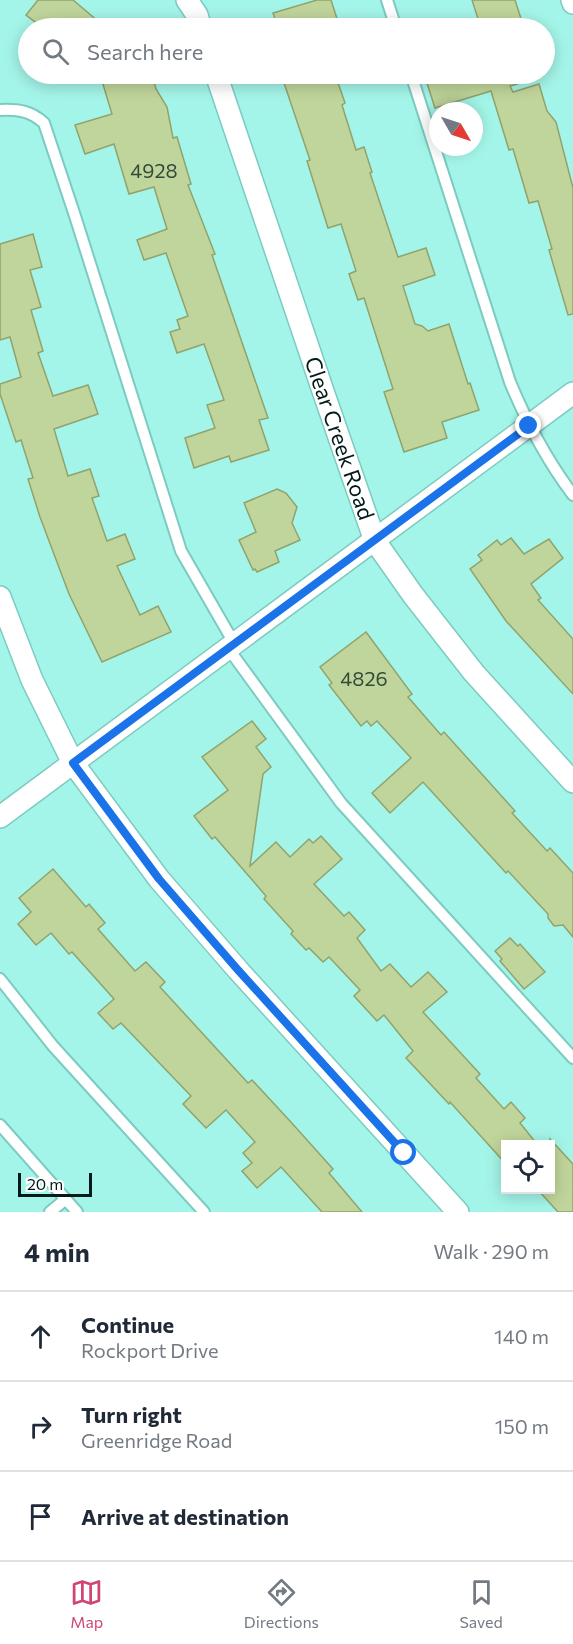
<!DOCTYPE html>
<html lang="en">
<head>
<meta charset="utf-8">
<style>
	:root { --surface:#fff; --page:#f6f6f7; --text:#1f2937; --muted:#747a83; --line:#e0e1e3; --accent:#d24573 }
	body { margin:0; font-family:Commissioner,sans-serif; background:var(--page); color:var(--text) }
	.controls { position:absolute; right:18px; bottom:18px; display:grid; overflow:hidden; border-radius:0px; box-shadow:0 3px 15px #0003 }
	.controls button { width:54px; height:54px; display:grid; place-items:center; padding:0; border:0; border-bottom:2px solid var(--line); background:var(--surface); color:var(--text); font:30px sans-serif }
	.compass { position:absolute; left:429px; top:102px; width:54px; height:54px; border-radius:50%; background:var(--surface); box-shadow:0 3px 15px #0003; rotate:129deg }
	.scale { position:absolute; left:18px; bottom:15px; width:74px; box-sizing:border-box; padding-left:6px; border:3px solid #021b18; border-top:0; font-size:16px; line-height:21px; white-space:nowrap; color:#021b18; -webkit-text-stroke:4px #fff; paint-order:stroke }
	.stop { position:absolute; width:18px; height:18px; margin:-14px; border:4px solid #1a73e8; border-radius:50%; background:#fff }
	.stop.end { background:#1a73e8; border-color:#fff; box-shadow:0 2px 6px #0008 }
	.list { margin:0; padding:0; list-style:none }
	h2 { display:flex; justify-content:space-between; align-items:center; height:78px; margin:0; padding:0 24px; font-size:26px }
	h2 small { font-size:20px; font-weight:400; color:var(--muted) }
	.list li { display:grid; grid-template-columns:39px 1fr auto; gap:18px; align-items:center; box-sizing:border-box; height:90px; padding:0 24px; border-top:2px solid var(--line) }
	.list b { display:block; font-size:22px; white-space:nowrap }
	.list p { margin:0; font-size:20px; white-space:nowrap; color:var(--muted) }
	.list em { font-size:20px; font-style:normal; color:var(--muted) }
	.icon { flex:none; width:33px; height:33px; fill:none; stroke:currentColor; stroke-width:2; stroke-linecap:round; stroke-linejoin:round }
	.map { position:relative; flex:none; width:573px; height:1212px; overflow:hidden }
	.search { position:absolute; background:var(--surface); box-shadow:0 3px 15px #0003; left:18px; right:18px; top:18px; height:66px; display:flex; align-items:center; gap:15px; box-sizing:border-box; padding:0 21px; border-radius:33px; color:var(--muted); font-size:22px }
	.sheet { height:348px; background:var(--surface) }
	nav { display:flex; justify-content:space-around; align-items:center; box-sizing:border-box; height:84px; border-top:2px solid var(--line); background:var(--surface); font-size:16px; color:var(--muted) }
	nav a { display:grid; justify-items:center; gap:3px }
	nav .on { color:var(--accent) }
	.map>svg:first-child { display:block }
	.building { fill:#c0d59b; stroke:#90a36c; stroke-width:1.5 }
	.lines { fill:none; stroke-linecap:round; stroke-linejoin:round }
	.service-casing { stroke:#7ccbc0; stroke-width:14 }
	.minor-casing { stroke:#7ccbc0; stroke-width:24 }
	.service { stroke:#fff; stroke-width:10 }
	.minor { stroke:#fff; stroke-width:21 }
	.route { stroke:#1a73e8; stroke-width:8 }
	.labels { text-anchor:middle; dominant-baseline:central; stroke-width:4.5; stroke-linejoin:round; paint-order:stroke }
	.number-label { font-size:20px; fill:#324a39 }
	.street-label { font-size:22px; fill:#021b18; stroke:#fff }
</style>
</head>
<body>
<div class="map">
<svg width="573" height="1212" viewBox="0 0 573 1212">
	<rect width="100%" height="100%" fill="#a4f5e9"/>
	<!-- building -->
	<g class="building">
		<polygon points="38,0 73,0 106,28 43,28 26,15"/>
		<polygon points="317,0 331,0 340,28 278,28 273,13"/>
		<polygon points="472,0 515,0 524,28 481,28"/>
		<polygon points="126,74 152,74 156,89 167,107 173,138 177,137 191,184 188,185 215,254 212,255 268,418 259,420 269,450 231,462 229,456 194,468 185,438 215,428 207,405 224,400 204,344 177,353 170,332 180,329 177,320 188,316 166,253 144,260 137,240 167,229 154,187 129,194 114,144 85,154 75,125 112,114 102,81"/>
		<polygon points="281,74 335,74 345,103 342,105 356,150 364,147 372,172 370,173 398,257 426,248 435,275 403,286 415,324 422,326 428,331 449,324 468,384 470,383 479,410 442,422 447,438 404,452 384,392 393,389 364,298 358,300 349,274 356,271 341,224 328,228 307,161 310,160"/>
		<polygon points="424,74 530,74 531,80 510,86 513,92 539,84 547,111 556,122 573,188 573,314 568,315 549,250 552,249 538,201 529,203 513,149 509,150 491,91 435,108"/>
		<polygon points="33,234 42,267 30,270 41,307 31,310 43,351 38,353 53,396 88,385 98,414 54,429 68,476 90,469 99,496 92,498 107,541 125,534 135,559 117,566 140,615 158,606 171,632 102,662 69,594 40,517 28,479 33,478 21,440 16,442 0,394 0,384 21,377 10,337 0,340 0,244"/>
		<polygon points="277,489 286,493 297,507 292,523 300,540 275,551 279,562 257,572 255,569 253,570 239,540 256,532 244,503"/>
		<polygon points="511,538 524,554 549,539 563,558 531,584 541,598 538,600 573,639 573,694 506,621 470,569 482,560 478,555 497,540 501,545"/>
		<polygon points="366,632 412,694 408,697 441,735 444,732 515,811 512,813 547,851 550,848 573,873 573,937 563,925 554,926 548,918 548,914 508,871 506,873 423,782 390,813 372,793 411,758 377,721 371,726 367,721 361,726 329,685 332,683 320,667"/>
		<polygon points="252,721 266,739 256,747 271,767 263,774 250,866 276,842 290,857 309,839 313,843 321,836 342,859 314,884 344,916 349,912 365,930 357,938 381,971 390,964 411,987 428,972 447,992 423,1012 480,1074 476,1078 504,1109 511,1102 525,1118 520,1123 537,1144 506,1144 506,1164 450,1102 449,1104 406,1058 413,1051 384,1015 377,1021 354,996 360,990 329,957 323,962 309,948 306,950 291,934 293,931 264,899 266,896 215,837 212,839 194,816 228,790 202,757"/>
		<polygon points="53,869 86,907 89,904 105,923 98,929 135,971 146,962 165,982 160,987 248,1083 252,1080 290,1121 333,1169 329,1173 362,1212 322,1212 281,1167 257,1188 242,1171 252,1163 243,1153 255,1142 226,1110 206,1128 183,1104 191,1096 121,1023 113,1029 98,1013 114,999 72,952 69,954 51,933 36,945 18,924 31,912 19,898"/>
		<polygon points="510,938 518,946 520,944 545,972 524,989 500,961 502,959 495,951"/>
		<polygon points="550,1139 573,1164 573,1212 558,1212 538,1190 550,1190"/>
	</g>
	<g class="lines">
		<!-- service casing -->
		<g class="service-casing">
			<g id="service">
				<polyline points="387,0 396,28"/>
				<path d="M411,74l99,308c17,41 36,77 63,113"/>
				<path d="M0,110c18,-1 31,1 44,13l31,93 106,335 53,92"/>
				<polyline points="228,648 341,803 573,1058"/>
				<polyline points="0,979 53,1046 204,1212"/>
				<polyline points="0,1125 77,1212"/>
				<polyline points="50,1212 66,1199"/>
			</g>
		</g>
		<!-- minor casing -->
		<g class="minor-casing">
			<g id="minor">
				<polyline points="187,0 197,15 201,28"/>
				<polyline points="572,0 573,3"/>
				<polyline points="216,74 324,394 375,541 413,595 474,673 573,782"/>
				<polyline points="0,597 32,680 73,763 159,879 238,970 458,1212"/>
				<polyline points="0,817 573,393"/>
			</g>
		</g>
		<!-- service -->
		<use href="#service" class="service"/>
		<!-- minor -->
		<use href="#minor" class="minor"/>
	</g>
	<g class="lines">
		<!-- route -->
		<polyline class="route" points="404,1153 238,970 159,879 73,763 529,426"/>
	</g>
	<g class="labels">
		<!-- number labels -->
		<g class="number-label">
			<text x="154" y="170">4928</text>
			<text x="364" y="678">4826</text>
		</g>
		<!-- street labels -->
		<g class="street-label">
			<text transform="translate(340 438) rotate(71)">Clear Creek Road</text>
		</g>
	</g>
</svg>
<div class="controls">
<button><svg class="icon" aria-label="locate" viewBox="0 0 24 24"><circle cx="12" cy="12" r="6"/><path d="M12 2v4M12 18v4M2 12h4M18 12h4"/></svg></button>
</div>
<svg class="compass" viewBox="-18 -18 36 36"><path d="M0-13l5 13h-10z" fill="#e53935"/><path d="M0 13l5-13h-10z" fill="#747a83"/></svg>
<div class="scale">20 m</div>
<div class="stop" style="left:404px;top:1153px"></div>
<div class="stop end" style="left:529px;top:426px"></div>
<div class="search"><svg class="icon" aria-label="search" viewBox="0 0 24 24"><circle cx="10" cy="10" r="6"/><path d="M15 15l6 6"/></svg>Search here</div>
</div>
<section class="sheet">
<h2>4 min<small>Walk · 290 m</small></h2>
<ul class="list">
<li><svg class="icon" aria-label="ahead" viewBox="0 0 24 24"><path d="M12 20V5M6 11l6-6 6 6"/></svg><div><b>Continue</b><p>Rockport Drive</p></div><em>140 m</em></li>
<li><svg class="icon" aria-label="right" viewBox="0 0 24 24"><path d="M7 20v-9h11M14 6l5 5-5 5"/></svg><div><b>Turn right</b><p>Greenridge Road</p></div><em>150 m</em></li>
<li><svg class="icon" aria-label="arrive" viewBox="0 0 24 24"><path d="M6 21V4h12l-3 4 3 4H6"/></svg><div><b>Arrive at destination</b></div></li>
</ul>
</section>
<nav>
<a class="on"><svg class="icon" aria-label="map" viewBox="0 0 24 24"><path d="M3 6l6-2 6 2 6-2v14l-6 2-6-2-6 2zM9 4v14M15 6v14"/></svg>Map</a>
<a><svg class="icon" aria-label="directions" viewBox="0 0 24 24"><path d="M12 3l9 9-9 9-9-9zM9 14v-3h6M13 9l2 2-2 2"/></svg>Directions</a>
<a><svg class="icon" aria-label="saved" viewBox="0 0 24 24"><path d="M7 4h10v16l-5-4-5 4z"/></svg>Saved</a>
</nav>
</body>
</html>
